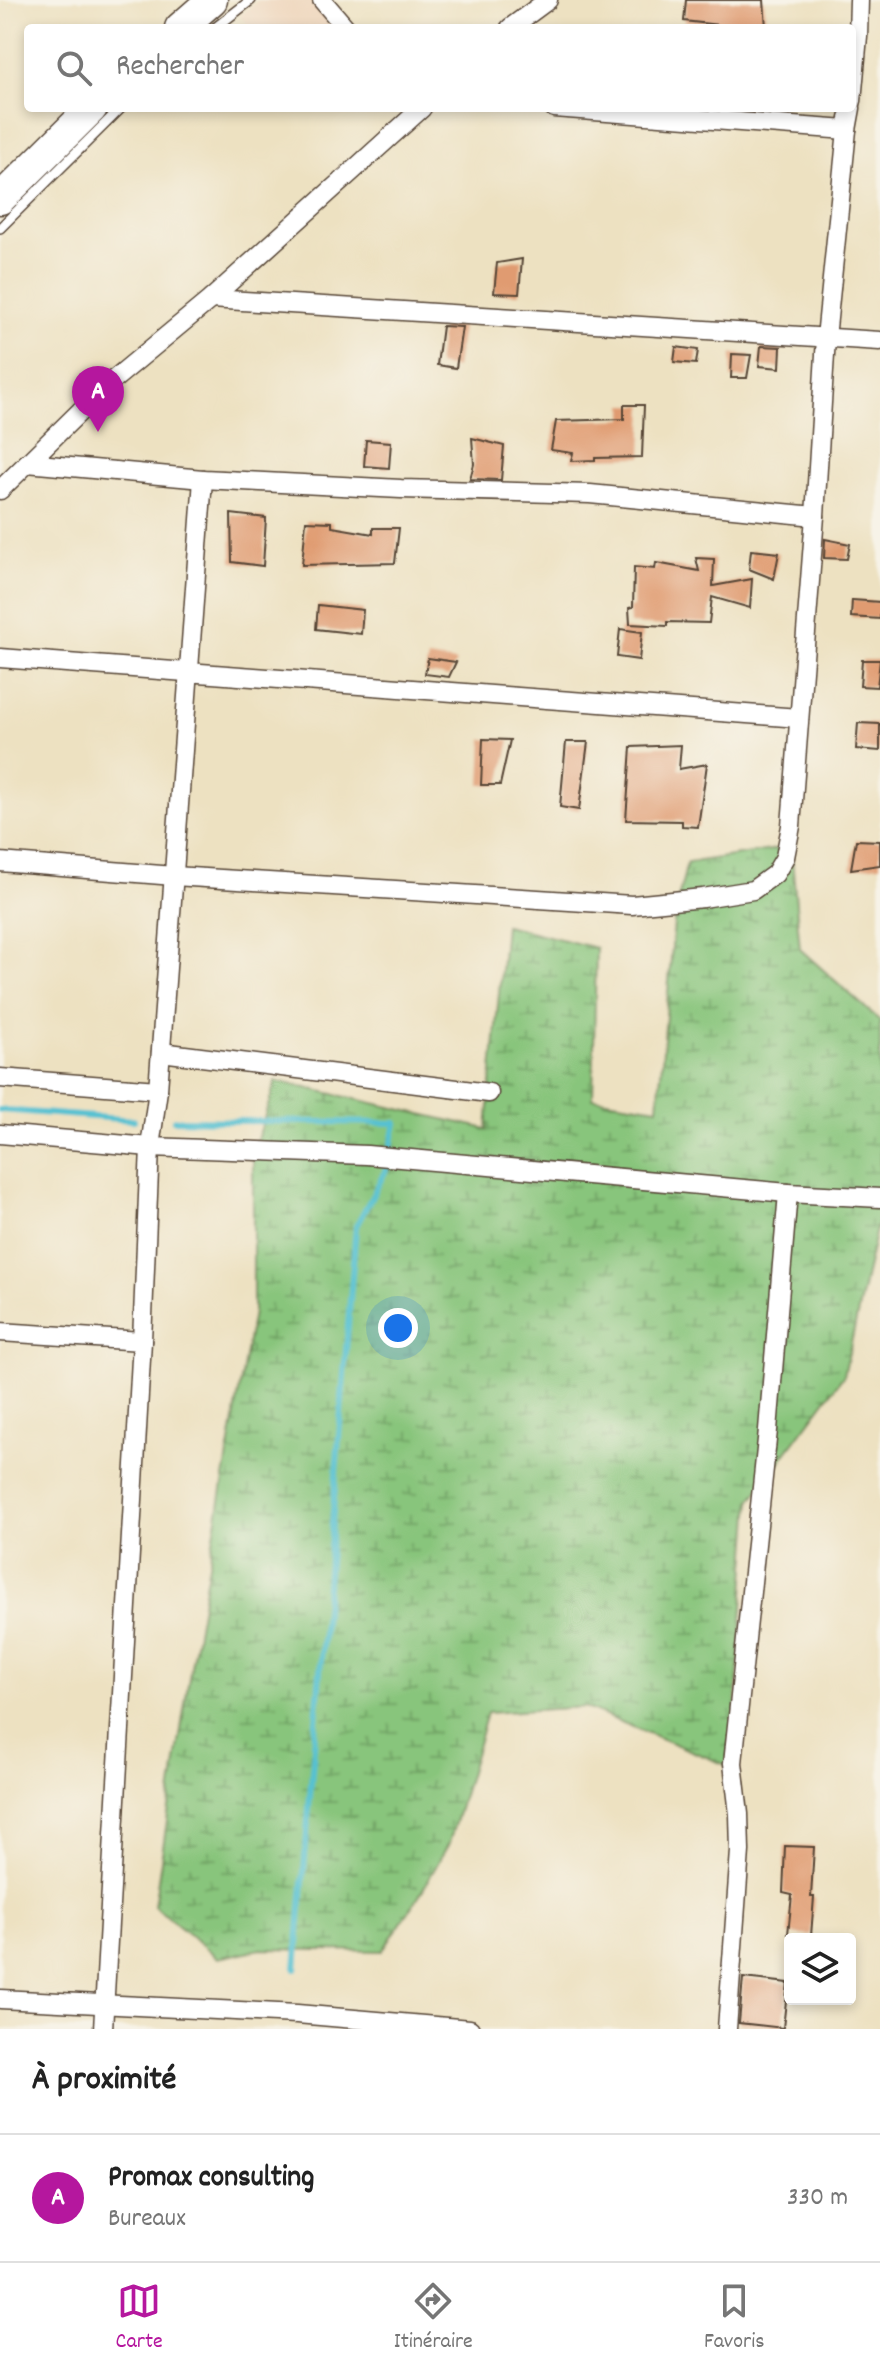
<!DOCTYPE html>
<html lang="fr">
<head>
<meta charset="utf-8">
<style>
	:root { --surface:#fff; --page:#f6f6f6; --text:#222; --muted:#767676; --line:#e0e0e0; --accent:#b5179e }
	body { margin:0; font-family:Dekko,sans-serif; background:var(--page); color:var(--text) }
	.controls { position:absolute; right:24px; bottom:24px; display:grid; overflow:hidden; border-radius:8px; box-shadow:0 4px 12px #0003 }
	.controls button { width:72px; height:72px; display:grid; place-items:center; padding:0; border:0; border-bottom:2px solid var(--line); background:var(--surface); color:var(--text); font:40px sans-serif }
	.you { position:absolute; left:398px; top:1328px; width:28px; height:28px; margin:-20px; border:6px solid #fff; border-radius:50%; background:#1a73e8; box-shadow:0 0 0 12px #1a73e833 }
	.badge { display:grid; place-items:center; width:52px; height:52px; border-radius:50%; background:var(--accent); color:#fff; font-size:26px; font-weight:700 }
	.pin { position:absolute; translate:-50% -66px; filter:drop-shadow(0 2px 4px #0008) }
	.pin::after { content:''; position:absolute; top:42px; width:28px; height:24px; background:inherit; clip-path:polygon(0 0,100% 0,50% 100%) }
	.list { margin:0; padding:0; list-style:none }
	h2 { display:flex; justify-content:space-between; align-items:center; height:104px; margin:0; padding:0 32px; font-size:34px }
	h2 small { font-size:26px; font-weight:400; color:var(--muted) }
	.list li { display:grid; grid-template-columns:52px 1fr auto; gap:24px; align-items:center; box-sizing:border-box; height:128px; padding:0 32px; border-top:2px solid var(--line) }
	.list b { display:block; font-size:30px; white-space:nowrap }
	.list p { margin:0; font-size:26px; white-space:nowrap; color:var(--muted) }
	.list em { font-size:26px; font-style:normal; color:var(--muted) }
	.icon { flex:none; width:44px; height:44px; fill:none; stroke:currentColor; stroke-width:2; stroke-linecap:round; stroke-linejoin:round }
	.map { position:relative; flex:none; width:880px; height:2029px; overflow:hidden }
	.search { position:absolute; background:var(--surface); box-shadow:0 4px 12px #0003; left:24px; right:24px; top:24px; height:88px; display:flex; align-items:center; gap:20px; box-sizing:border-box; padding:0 28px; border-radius:8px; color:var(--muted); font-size:30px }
	.sheet { height:232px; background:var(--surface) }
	nav { display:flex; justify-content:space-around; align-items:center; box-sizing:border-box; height:112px; border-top:2px solid var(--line); background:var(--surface); font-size:22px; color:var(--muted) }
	nav a { display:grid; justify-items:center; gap:4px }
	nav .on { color:var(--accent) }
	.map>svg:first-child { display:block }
	.built { fill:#efd6bc }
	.wetland { fill:url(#wetland-marsh); stroke:#62784c; stroke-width:2 }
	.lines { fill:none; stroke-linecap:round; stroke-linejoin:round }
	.stream { stroke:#56c1d1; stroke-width:6 }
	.building { fill:#e09b71 }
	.service-casing { stroke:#564536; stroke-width:12 }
	.minor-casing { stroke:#564536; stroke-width:21 }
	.trunk-casing { stroke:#564536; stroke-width:33 }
	.service { stroke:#fff; stroke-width:9 }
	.minor { stroke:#fff; stroke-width:18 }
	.trunk { stroke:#fff; stroke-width:30 }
</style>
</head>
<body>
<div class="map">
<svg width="880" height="2029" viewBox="0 0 880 2029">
	<defs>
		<pattern id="wetland-marsh" width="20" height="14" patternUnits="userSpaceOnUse" patternTransform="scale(2)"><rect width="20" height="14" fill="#88c57b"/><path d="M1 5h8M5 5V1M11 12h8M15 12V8" fill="none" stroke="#70a064"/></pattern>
	</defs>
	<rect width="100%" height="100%" fill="#f7f3e8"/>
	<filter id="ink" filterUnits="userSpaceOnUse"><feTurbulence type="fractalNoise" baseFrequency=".0125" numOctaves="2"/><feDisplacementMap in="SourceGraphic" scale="16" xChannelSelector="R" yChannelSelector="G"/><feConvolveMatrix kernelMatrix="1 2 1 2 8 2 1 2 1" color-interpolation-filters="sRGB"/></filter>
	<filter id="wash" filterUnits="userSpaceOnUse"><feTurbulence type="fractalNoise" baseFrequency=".006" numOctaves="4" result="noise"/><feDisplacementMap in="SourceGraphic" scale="32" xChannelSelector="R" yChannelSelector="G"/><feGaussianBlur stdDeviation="1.8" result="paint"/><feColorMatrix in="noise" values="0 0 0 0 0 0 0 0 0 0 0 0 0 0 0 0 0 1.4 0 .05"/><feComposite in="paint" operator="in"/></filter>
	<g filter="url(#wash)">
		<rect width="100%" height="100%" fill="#ede1c1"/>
		<!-- built -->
		<polygon class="built" points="259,0 310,0 333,27 251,28 240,16"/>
		<!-- wetland -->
		<polygon class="wetland" points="791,847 800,949 880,1021 880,1211 844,1375 751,1500 731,1767 584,1707 487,1713 449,1843 418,1898 382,1951 261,1949 218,1958 154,1906 188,1684 253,1312 253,1153 276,1081 487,1129 505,925 596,948 593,1098 658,1108 675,912 687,863"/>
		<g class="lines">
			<!-- stream -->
			<g class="stream">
				<polyline points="0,1110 134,1120"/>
				<polyline points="174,1120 396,1123 386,1170 356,1226 296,1969"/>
			</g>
		</g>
		<g id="blocks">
			<!-- building -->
			<g class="building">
				<polygon points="686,0 764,0 766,28 727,28 727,26 684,21"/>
				<polygon points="522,259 519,294 494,293 497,263"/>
				<polygon points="442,326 462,327 456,368 437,365"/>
				<polygon points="761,346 781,347 780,368 759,366"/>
				<polygon points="676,347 698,350 696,364 674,362"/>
				<polygon points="732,354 751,355 747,378 731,378"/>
				<polygon points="624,405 644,405 642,457 595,458 595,460 571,461 573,453 551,450 556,421 624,419"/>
				<polygon points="472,438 504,446 501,480 470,479 474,464"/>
				<polygon points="366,440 391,442 389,468 364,466"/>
				<polygon points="231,514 266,518 263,566 232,562"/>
				<polygon points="306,521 332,522 332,527 373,534 373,528 399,528 395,563 302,565"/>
				<polygon points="825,539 850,544 847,559 824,558"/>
				<polygon points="751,550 779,553 774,579 749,569"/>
				<polygon points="696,558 714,559 713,586 752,579 750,608 712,597 709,623 667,622 667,626 630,624 629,608 633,607 634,567 655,569 656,563 699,571"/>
				<polygon points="852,600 880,602 880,619 851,617"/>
				<polygon points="318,605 363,610 361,634 316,629"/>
				<polygon points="620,629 642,632 639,660 617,657"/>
				<polygon points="428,658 456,662 449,677 425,674"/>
				<polygon points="862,660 880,660 877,687 860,686"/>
				<polygon points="858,723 880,724 880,751 856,749"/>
				<polygon points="483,739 510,740 500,785 481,785"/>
				<polygon points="566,742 588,742 579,810 560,807"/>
				<polygon points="681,745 679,769 707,764 698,827 682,826 682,821 626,820 631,747"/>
				<polygon points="856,840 880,841 880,865 851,869"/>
				<polygon points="785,1846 814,1847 811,1897 814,1897 811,1936 788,1934 792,1895 783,1893"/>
				<polygon points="743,1978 788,1983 783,2028 739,2023"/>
			</g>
		</g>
	</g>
	<g filter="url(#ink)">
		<use href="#blocks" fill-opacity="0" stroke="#564536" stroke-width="2"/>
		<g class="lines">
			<!-- service casing -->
			<g class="service-casing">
				<g id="service">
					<polyline points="215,28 251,0"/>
					<polyline points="0,228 121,108"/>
				</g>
			</g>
			<!-- minor casing -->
			<g class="minor-casing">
				<g id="minor">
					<polyline points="322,0 346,28"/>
					<polyline points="510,28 548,0"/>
					<polyline points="852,101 858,36 859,0"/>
					<polyline points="554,108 847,130"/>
					<polyline points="211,299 880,341"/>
					<polyline points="27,463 203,479 401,489 590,494 815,516"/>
					<polyline points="0,490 106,386 211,299 422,108"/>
					<polyline points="0,658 799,718"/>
					<polyline points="0,862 174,876 632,905 703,898 753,890 775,874 785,857 791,826 815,516 826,338 847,130 851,108"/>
					<polyline points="161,1052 489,1093"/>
					<polyline points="0,1078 158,1090"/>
					<polyline points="0,1134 150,1147 367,1155 788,1193"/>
					<polyline points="0,1332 142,1341"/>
					<polyline points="0,1999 297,2014 470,2029"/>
					<polyline points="103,2029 142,1341 150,1147 158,1090 203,479"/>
					<polyline points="727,2029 740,1851 739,1814 733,1763 768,1430 788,1193 880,1198"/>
				</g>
			</g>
			<!-- trunk casing -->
			<g class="trunk-casing">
				<g id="trunk">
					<polyline points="180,28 212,0"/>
					<polyline points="0,199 92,108"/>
				</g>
			</g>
			<!-- service -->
			<use href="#service" class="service"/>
			<!-- minor -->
			<use href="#minor" class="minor"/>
			<!-- trunk -->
			<use href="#trunk" class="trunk"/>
		</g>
	</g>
</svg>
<div class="controls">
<button><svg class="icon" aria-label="layers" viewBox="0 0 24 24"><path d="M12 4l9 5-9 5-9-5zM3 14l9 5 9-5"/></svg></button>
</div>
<div class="you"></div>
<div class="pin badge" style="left:98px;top:432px">A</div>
<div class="search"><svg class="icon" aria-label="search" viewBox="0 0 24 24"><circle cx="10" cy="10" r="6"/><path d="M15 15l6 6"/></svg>Rechercher</div>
</div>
<section class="sheet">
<h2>À proximité<small></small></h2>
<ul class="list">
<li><span class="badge">A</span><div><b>Promax consulting</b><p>Bureaux</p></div><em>330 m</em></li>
</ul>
</section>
<nav>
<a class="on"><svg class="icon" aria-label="map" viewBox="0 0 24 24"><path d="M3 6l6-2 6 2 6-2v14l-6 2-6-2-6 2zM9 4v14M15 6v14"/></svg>Carte</a>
<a><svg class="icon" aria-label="directions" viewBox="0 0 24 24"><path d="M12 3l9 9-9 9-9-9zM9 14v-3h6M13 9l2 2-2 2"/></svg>Itinéraire</a>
<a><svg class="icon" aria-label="saved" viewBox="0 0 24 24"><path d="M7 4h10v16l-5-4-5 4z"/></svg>Favoris</a>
</nav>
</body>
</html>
